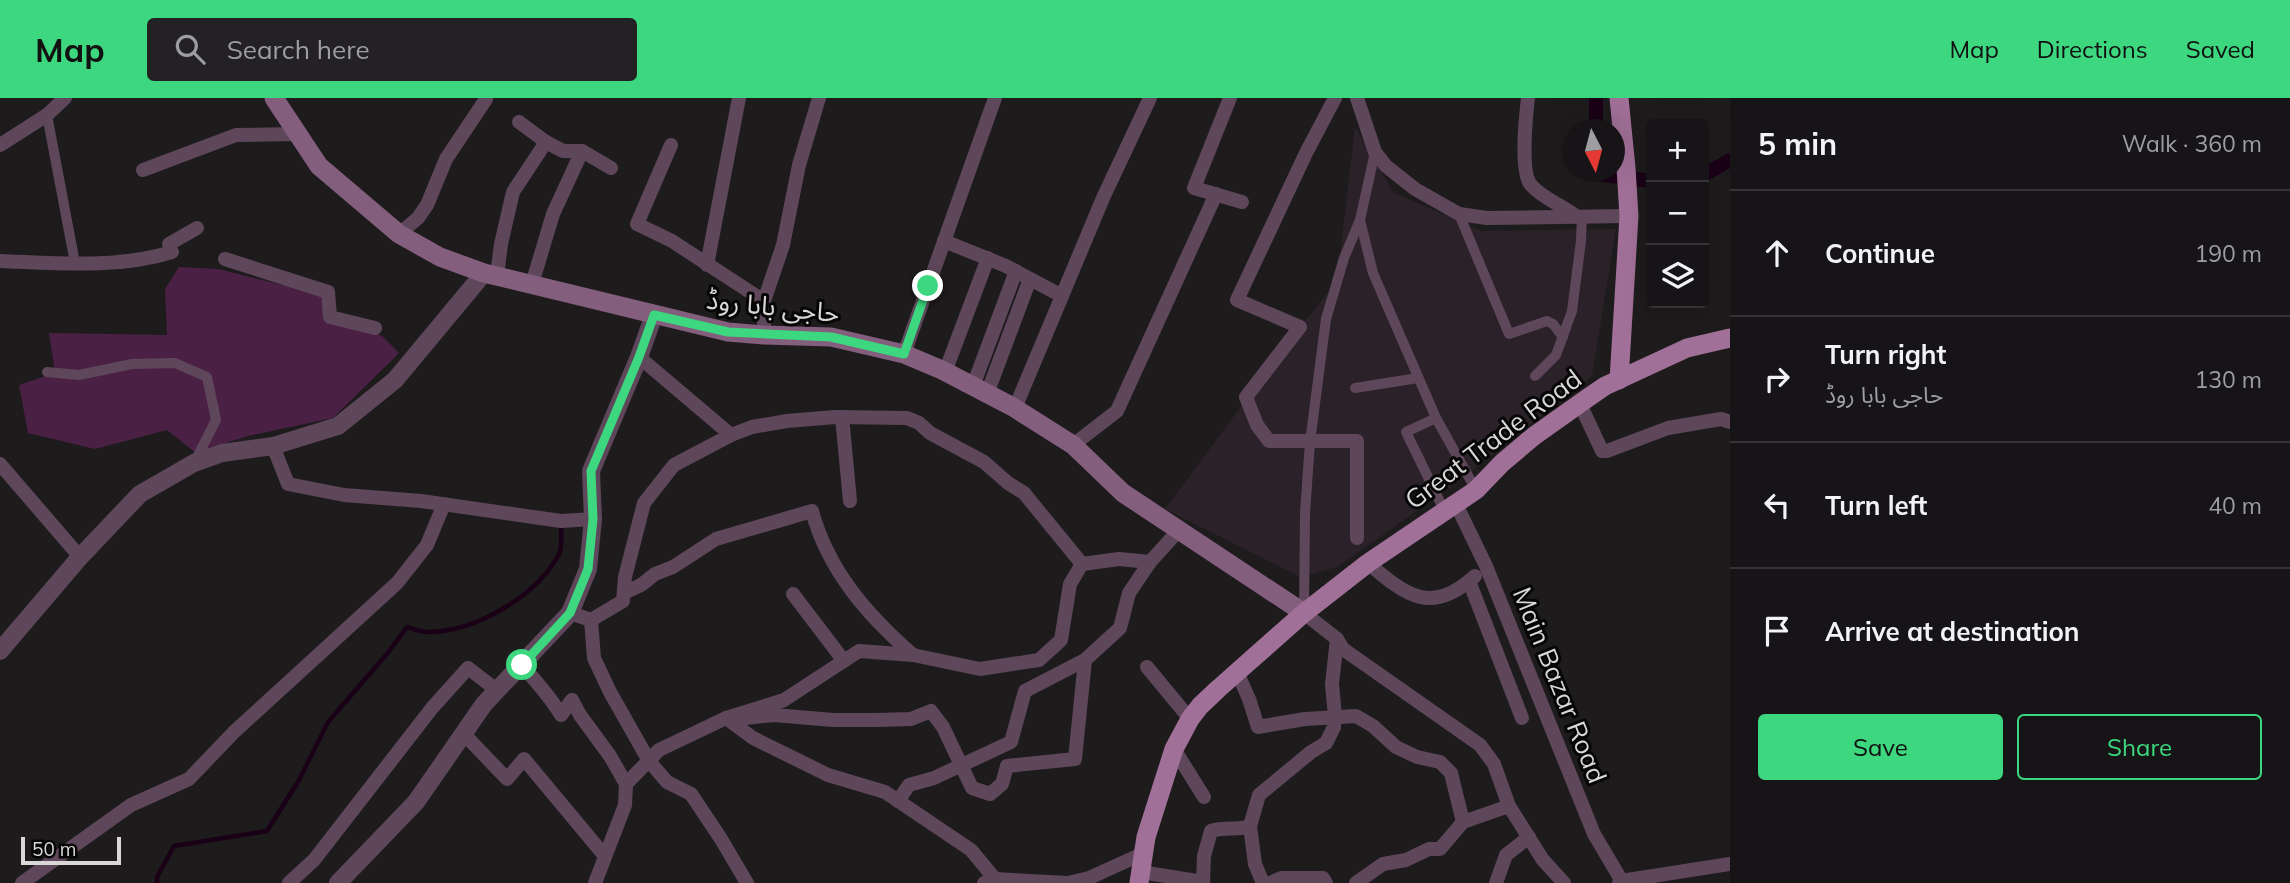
<!DOCTYPE html>
<html lang="en">
<head>
<meta charset="utf-8">
<style>
	:root { --surface:#161416; --page:#232123; --text:#f1f3f6; --muted:#9e9ea1; --line:#353335; --accent:#3cd77e }
	body { margin:0; font-family:Mulish,"Noto Sans Arabic",sans-serif; background:var(--page); color:var(--text) }
	.controls { position:absolute; right:21px; top:21px; display:grid; overflow:hidden; border-radius:7px; box-shadow:0 7px 28px #0002 }
	.controls button { width:63px; height:63px; display:grid; place-items:center; padding:0; border:0; border-bottom:2px solid var(--line); background:var(--surface); color:var(--text); font:35px sans-serif }
	.compass { position:absolute; left:1562px; top:21px; width:63px; height:63px; border-radius:50%; background:var(--surface); box-shadow:0 7px 28px #0002; rotate:174deg }
	.scale { position:absolute; left:21px; bottom:18px; width:100px; box-sizing:border-box; padding-left:7px; border:4px solid #d9d7d8; border-top:0; font-size:19px; line-height:24px; white-space:nowrap; color:#d9d7d8; -webkit-text-stroke:5px #070607; paint-order:stroke }
	.stop { position:absolute; width:21px; height:21px; margin:-16px; border:5px solid #3cd77e; border-radius:50%; background:#fff }
	.stop.end { background:#3cd77e; border-color:#fff; box-shadow:0 2px 7px #0008 }
	.list { margin:0; padding:0; list-style:none }
	h2 { display:flex; justify-content:space-between; align-items:center; height:91px; margin:0; padding:0 28px; font-size:30px }
	h2 small { font-size:23px; font-weight:400; color:var(--muted) }
	.list li { display:grid; grid-template-columns:46px 1fr auto; gap:21px; align-items:center; box-sizing:border-box; height:126px; padding:0 28px; border-top:2px solid var(--line) }
	.list b { display:block; font-size:26px; white-space:nowrap }
	.list p { margin:0; font-size:23px; white-space:nowrap; color:var(--muted) }
	.list em { font-size:23px; font-style:normal; color:var(--muted) }
	.actions { display:flex; gap:14px; padding:21px 28px }
	.actions a { flex:1; padding:16px 0; border:2px solid var(--accent); border-radius:7px; text-align:center; font-size:24px; color:var(--accent) }
	.actions .main { background:var(--accent); color:#111 }
	.icon { flex:none; width:38px; height:38px; fill:none; stroke:currentColor; stroke-width:2; stroke-linecap:round; stroke-linejoin:round }
	.map { position:relative; flex:none; width:1730px; height:785px; overflow:hidden }
	header { display:flex; align-items:center; gap:42px; box-sizing:border-box; height:98px; padding:0 35px; background:var(--accent); color:#111 }
	header strong { font-size:33px }
	nav { display:flex; gap:38px; margin-inline-start:auto; font-size:24px }
	.search { width:490px; height:63px; background:var(--page); display:flex; align-items:center; gap:18px; box-sizing:border-box; padding:0 24px; border-radius:7px; color:var(--muted); font-size:26px }
	main { display:flex }
	aside { flex:1; background:var(--surface) }
	.map>svg:first-child { display:block }
	.built { fill:#2a2228 }
	.green { fill:#4b2045 }
	.lines { fill:none; stroke-linecap:round; stroke-linejoin:round }
	.stream { stroke:#1a0017; stroke-width:4.5 }
	.canal { stroke:#1a0017; stroke-width:14 }
	.pedestrian { stroke:#5e475a; stroke-width:10 }
	.minor { stroke:#5e475a; stroke-width:14 }
	.tertiary { stroke:#5e475a; stroke-width:18 }
	.secondary { stroke:#845e7d; stroke-width:19 }
	.primary { stroke:#a17098; stroke-width:19 }
	.route { stroke:#3cd77e; stroke-width:9 }
	.labels { text-anchor:middle; dominant-baseline:central; stroke-width:6; stroke-linejoin:round; paint-order:stroke }
	.street-label { font-size:26px; fill:#d9d7d8; stroke:#070607 }
</style>
</head>
<body>
<header>
<strong>Map</strong>
<div class="search"><svg class="icon" aria-label="search" viewBox="0 0 24 24"><circle cx="10" cy="10" r="6"/><path d="M15 15l6 6"/></svg>Search here</div>
<nav><a>Map</a><a>Directions</a><a>Saved</a></nav>
</header>
<main>
<div class="map">
<svg width="1730" height="785" viewBox="0 0 1730 785">
	<rect width="100%" height="100%" fill="#1e1b1d"/>
	<!-- built -->
	<polygon class="built" points="1355,29 1393,94 1481,133 1616,131 1592,278 1455,386 1337,469 1301,479 1165,411 1300,229 1337,184"/>
	<!-- green -->
	<polygon class="green" points="179,169 218,171 323,197 325,224 370,232 382,238 399,255 333,320 248,338 209,350 194,365 197,356 167,332 95,351 28,335 19,287 55,275 49,235 167,237 165,191"/>
	<g class="lines">
		<!-- stream -->
		<path class="stream" d="M157,785v-6l17,-31 93,-15 32,-51 29,-58 59,-68 20,-27c6,2 14,5 21,5 47,0 109,-36 131,-78 4,-8 2,-23 2,-32"/>
		<!-- canal -->
		<g class="canal">
			<polyline points="1596,0 1596,32"/>
			<polyline points="1597,74 1597,76 1651,83"/>
			<polyline points="1704,77 1730,62"/>
		</g>
		<!-- pedestrian -->
		<g class="pedestrian">
			<polyline points="47,17 75,165"/>
			<polyline points="1375,54 1360,122 1373,175 1436,320 1476,392"/>
			<polyline points="1459,116 1509,236 1547,223 1553,226 1563,239"/>
			<polyline points="47,274 79,277 132,266 175,265 207,279 216,322 194,365"/>
			<polyline points="1535,278 1556,257 1572,213 1581,143 1582,117"/>
			<polyline points="1355,290 1418,280"/>
			<polyline points="1436,320 1406,334 1444,412"/>
			<polyline points="1304,515 1305,415 1310,344 1326,221 1344,160 1360,122"/>
		</g>
		<!-- minor -->
		<g class="minor">
			<polyline points="1230,0 1194,90 1242,104"/>
			<polyline points="1335,0 1306,55 1237,202 1300,229 1246,299 1257,327 1269,343 1357,343 1357,440"/>
			<polyline points="1357,0 1375,54 1386,68 1415,91 1459,116 1487,120 1629,118"/>
			<path d="M1528,0c-2,17 -8,75 3,87 12,14 31,20 45,31"/>
			<polyline points="519,24 546,44 563,53 582,53 611,70"/>
			<polyline points="0,47 47,17 65,0"/>
			<polyline points="671,47 637,126 672,143 764,203"/>
			<polyline points="143,72 236,37 298,36"/>
			<polyline points="399,136 418,120 427,107 446,61 486,1"/>
			<polyline points="944,143 1006,168 1062,198 1103,100 1150,0"/>
			<polyline points="169,146 197,130"/>
			<polyline points="225,161 328,194 330,219 375,230"/>
			<path d="M0,163c56,2 118,8 172,-9"/>
			<polyline points="707,167 739,0"/>
			<polyline points="497,177 501,146 513,94 546,44"/>
			<polyline points="532,186 553,116 582,53"/>
			<polyline points="764,237 764,203 783,147 799,67 819,0"/>
			<polyline points="904,256 995,0"/>
			<polyline points="639,259 731,337"/>
			<polyline points="945,274 988,160"/>
			<polyline points="973,288 1016,173"/>
			<polyline points="987,296 1030,181"/>
			<polyline points="1580,306 1602,353 1607,353 1668,330 1721,321 1730,324"/>
			<polyline points="1015,310 1062,198"/>
			<polyline points="842,319 850,403"/>
			<polyline points="1073,347 1117,313 1216,96"/>
			<polyline points="273,348 288,386 344,397 421,403 561,423 593,421"/>
			<polyline points="0,366 80,459"/>
			<polyline points="1456,406 1486,468 1594,736 1623,785"/>
			<path d="M1368,465c39,34 64,52 107,13"/>
			<polyline points="1469,483 1522,620"/>
			<path d="M624,495l17,-8 14,-11 18,-7 43,-28 96,-28c16,59 55,104 101,144"/>
			<polyline points="793,496 844,563"/>
			<polyline points="570,515 591,522 623,503 625,479 644,405 674,367 731,337 752,329 787,323 835,319 907,320 919,325 930,335 984,364 1008,385 1024,395 1082,466"/>
			<polyline points="1304,515 1337,541 1343,551 1480,647 1494,666 1509,708 1543,762 1564,785"/>
			<polyline points="591,522 594,560 610,594 649,663 667,684 691,696 721,741 747,785"/>
			<path d="M522,567c14,17 28,31 39,50l11,-15 8,15 30,41 16,28 -1,21 -30,78"/>
			<polyline points="1147,569 1190,621"/>
			<polyline points="1237,574 1249,601 1258,629 1305,621 1356,618 1373,628 1396,649 1417,659 1440,664 1451,675 1463,724"/>
			<polyline points="726,620 753,640 828,677 885,694 971,752 995,781"/>
			<polyline points="745,620 774,617 833,622 877,622 911,621 931,613 943,629 972,690 990,696 1002,686 1007,668 1075,661 1085,562"/>
			<polyline points="463,635 507,681 524,661 604,757"/>
			<polyline points="1174,651 1204,699"/>
			<polyline points="626,686 659,652 726,620 784,602 859,553 913,557 980,571 1039,562 1061,542 1070,486 1082,466 1119,461 1150,464 1179,432"/>
			<polyline points="898,703 909,687 934,680 1011,644 1025,593 1085,562 1120,530 1129,495 1150,464"/>
			<path d="M1141,774l62,10 1,-26 7,-25c15,-5 26,0 39,-5"/>
			<polyline points="22,785 131,707 189,681 234,634 397,485 427,447 444,406"/>
			<polyline points="289,785 314,762 432,610 468,570 498,593"/>
			<polyline points="984,785 995,781 1068,785 1089,780 1144,755"/>
			<polyline points="1263,785 1255,766 1250,728 1259,697 1311,654 1326,645 1334,629 1335,618 1332,586 1337,541"/>
			<polyline points="1270,785 1281,780 1323,780 1326,785"/>
			<polyline points="1356,785 1383,766 1406,762 1429,751 1440,751 1463,724 1509,708"/>
			<polyline points="1496,785 1506,757 1529,739"/>
			<polyline points="1619,785 1621,783 1730,766"/>
		</g>
		<!-- tertiary -->
		<g class="tertiary">
			<polyline points="0,553 80,459 140,396 194,365 222,355 273,348 338,328 395,282 484,175"/>
			<polyline points="338,785 416,704 484,606 570,515 588,471 593,421 591,373 639,259 654,217"/>
		</g>
		<!-- secondary -->
		<polyline class="secondary" points="274,0 319,68 399,136 440,159 484,175 728,234 764,237 831,239 904,256 942,272 1013,309 1073,347 1123,395 1304,515"/>
		<!-- primary -->
		<g class="primary">
			<polyline points="1619,0 1626,70 1629,118 1619,282"/>
			<polyline points="1139,785 1146,739 1174,651 1190,621 1200,608 1218,591 1304,515 1368,465 1476,392 1502,365 1534,338 1589,299 1605,288 1687,250 1730,240"/>
		</g>
	</g>
	<g class="lines">
		<!-- route -->
		<polyline class="route" points="522,567 570,515 588,471 593,421 591,373 639,259 654,217 728,234 831,239 904,256 928,188"/>
	</g>
	<g class="labels">
		<!-- street labels -->
		<g class="street-label">
			<text transform="translate(773 208) rotate(6)">حاجی بابا روڈ</text>
			<text transform="translate(1493 341) rotate(-37)">Great Trade Road</text>
			<text transform="translate(1560 587) rotate(68)">Main Bazar Road</text>
		</g>
	</g>
</svg>
<div class="controls">
<button>+</button>
<button>−</button>
<button><svg class="icon" aria-label="layers" viewBox="0 0 24 24"><path d="M12 4l9 5-9 5-9-5zM3 14l9 5 9-5"/></svg></button>
</div>
<svg class="compass" viewBox="-18 -18 36 36"><path d="M0-13l5 13h-10z" fill="#e53935"/><path d="M0 13l5-13h-10z" fill="#9e9ea1"/></svg>
<div class="scale">50 m</div>
<div class="stop" style="left:522px;top:567px"></div>
<div class="stop end" style="left:928px;top:188px"></div>
</div>
<aside>
<h2>5 min<small>Walk · 360 m</small></h2>
<ul class="list">
<li><svg class="icon" aria-label="ahead" viewBox="0 0 24 24"><path d="M12 20V5M6 11l6-6 6 6"/></svg><div><b>Continue</b></div><em>190 m</em></li>
<li><svg class="icon" aria-label="right" viewBox="0 0 24 24"><path d="M7 20v-9h11M14 6l5 5-5 5"/></svg><div><b>Turn right</b><p>حاجی بابا روڈ</p></div><em>130 m</em></li>
<li><svg class="icon" aria-label="left" viewBox="0 0 24 24"><path d="M17 20v-9H6M10 6l-5 5 5 5"/></svg><div><b>Turn left</b></div><em>40 m</em></li>
<li><svg class="icon" aria-label="arrive" viewBox="0 0 24 24"><path d="M6 21V4h12l-3 4 3 4H6"/></svg><div><b>Arrive at destination</b></div></li>
</ul>
<div class="actions"><a class="main">Save</a><a>Share</a></div>
</aside>
</main>
</body>
</html>
